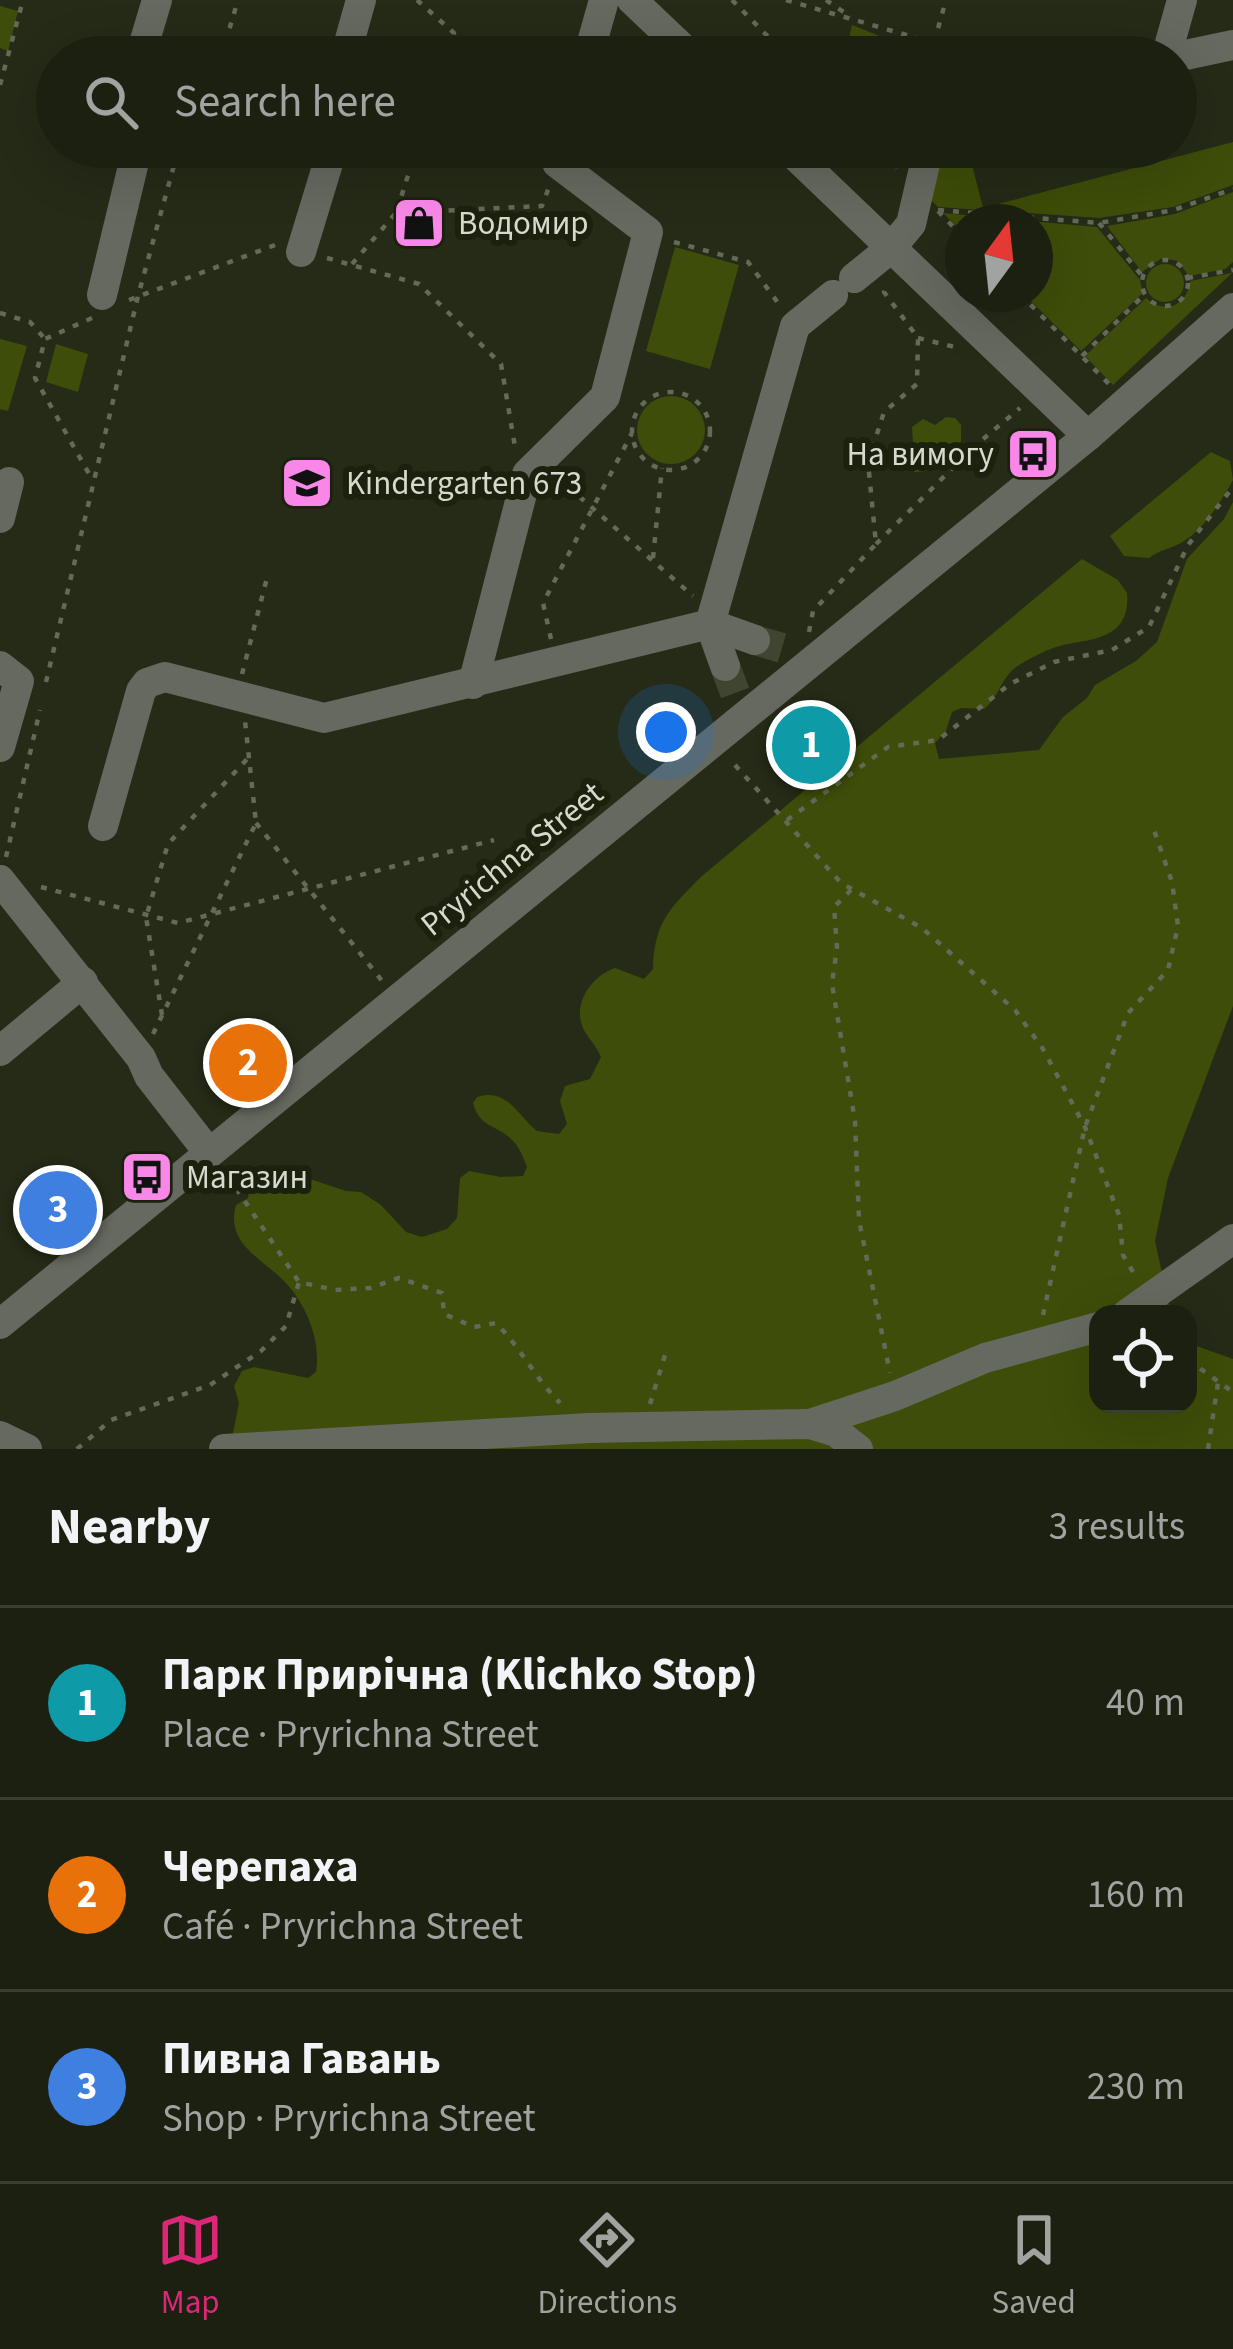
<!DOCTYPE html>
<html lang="en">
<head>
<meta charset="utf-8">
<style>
	:root { --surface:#1c2011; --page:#25281a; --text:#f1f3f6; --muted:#a0a39f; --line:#3a3e31; --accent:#db2777 }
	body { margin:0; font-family:"Source Sans 3",sans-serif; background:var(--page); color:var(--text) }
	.controls { position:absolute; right:36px; bottom:36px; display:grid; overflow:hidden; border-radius:24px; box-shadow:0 12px 48px #0002 }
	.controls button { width:108px; height:108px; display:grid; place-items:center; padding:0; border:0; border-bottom:3px solid var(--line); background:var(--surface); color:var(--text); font:60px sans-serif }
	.compass { position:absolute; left:945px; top:204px; width:108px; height:108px; border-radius:50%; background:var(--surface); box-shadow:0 12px 48px #0002; rotate:15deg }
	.you { position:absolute; left:666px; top:732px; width:42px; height:42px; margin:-30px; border:9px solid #fff; border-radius:50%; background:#1a73e8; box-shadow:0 0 0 18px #1a73e833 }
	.badge { display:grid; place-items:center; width:78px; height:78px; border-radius:50%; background:var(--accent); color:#fff; font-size:39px; font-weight:700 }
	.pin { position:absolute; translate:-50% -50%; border:6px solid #fff; box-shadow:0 3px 12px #0006 }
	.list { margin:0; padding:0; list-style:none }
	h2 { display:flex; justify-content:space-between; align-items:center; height:156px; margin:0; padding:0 48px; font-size:51px }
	h2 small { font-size:39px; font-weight:400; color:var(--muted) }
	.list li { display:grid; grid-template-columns:78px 1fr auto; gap:36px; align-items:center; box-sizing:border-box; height:192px; padding:0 48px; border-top:3px solid var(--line) }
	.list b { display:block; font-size:45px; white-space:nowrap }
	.list p { margin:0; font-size:39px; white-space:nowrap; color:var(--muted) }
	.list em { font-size:39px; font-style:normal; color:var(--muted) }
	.icon { flex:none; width:66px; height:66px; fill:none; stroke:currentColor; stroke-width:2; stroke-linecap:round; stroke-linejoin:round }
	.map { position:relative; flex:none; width:1233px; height:1449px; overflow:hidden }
	.search { position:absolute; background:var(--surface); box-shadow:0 12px 48px #0002; left:36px; right:36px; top:36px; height:132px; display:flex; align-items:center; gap:30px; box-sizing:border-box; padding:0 42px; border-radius:66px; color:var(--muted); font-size:45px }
	.sheet { height:732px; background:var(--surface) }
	nav { display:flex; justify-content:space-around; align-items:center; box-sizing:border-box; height:168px; border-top:3px solid var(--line); background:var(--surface); font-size:33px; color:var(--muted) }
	nav a { display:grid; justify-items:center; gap:6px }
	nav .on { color:var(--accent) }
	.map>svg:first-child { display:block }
	.green { fill:#3e4d09 }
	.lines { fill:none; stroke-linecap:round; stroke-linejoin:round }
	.minor-tunnel { stroke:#404532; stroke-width:30; stroke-dasharray:30 15; stroke-linecap:butt }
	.path { stroke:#646958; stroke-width:4.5; stroke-dasharray:6 9; stroke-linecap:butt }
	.minor { stroke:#66695f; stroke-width:30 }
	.labels { text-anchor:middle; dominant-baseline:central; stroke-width:12; stroke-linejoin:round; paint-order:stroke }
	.poi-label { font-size:33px; fill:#d6dace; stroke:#1c210e; text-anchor:start }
	.street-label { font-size:33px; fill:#d6dace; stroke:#1c210e }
</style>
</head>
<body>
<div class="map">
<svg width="1233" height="1449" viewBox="0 0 1233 1449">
	<rect width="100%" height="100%" fill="#252b17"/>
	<!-- green -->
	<g class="green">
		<polygon points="0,6 18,11 8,51 0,48"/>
		<polygon points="852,25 927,55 926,57 845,57"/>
		<polygon points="1233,142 1233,185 1173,207 1099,218 938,207 924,193 935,147 968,149 983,208"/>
		<polygon points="1233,192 1233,262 1225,269 1189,276 1178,261 1162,258 1142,272 1107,226 1175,214"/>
		<polygon points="943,213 1097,227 1140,280 1143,293 1081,351 1024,294 1035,294 1035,222 963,222 963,233"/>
		<polygon points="675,247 739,265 710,369 646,351"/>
		<circle cx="1165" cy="283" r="19"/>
		<path d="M1232,273l-119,112 -28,-29 61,-58c19,17 41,8 44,-17z"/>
		<polygon points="0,339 27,346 8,411 0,409"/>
		<polygon points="56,344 88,354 78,392 46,382"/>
		<circle cx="671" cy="430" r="34"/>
		<polygon points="946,417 955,418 961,425 961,442 927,471 915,472 904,462 913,444 912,427 923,419 935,425"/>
		<path d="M1211,452l19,9 3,19c-11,20 -29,49 -49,61 -12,8 -24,8 -35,17l-25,-2 -14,-20z"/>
		<path d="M1233,502v504l-65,172 -13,63 16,73h-73v90h90v-61l45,16v90h-1016l15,-11 7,-35 -5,-17 8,-15 12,-4 54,11 8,-6c5,-32 -9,-66 -31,-90 -23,-24 -60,-38 -49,-77l12,-7 2,-12 21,-15 21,2 54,18 15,1 20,13 25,27 16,5 25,-8 10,-11 3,-40 9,-7 32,6 22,-1 4,-9c-4,-11 -8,-21 -17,-29 -14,-13 -31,-11 -37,-35l4,-6c30,-10 40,18 60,34l22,3 8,-10 -7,-23 5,-15 25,-7 11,-22c-5,-11 -10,-16 -16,-25 -15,-26 6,-56 30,-64l29,11 9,-10c1,-47 17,-61 49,-93l380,-317 36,21 9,13c4,44 -31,46 -64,52 -14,3 -32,13 -44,20 -18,11 -19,31 -35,44l-23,-1 -9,4 -6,19 -11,12 4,16 100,-9 24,-33 24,-19 8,-13 41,-24 21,-19 30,-83 37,-40z"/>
	</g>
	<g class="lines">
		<!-- minor-tunnel -->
		<g class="minor-tunnel">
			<polyline points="755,640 782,648"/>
			<polyline points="725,666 735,693"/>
		</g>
		<!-- path -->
		<g class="path">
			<polyline points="417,0 454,33 447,57"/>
			<polyline points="732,0 788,57"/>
			<polyline points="786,0 934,43 947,57"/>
			<polyline points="826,0 851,17"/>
			<polyline points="221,57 238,0"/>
			<polyline points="930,57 946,0"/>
			<polyline points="0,85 23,0"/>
			<polyline points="875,147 896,169"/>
			<polyline points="397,210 417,147"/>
			<polyline points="938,210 1099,223 1174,210 1233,189"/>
			<polyline points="938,211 963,237"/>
			<polyline points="1099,223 1143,277"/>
			<polyline points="674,242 748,262 781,307"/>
			<polyline points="327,258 419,284 501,364 515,447"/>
			<circle cx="1165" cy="283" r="23"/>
			<polyline points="352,264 396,213 542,206 549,187"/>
			<polyline points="1187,278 1233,270"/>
			<polyline points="1020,294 1109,384"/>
			<polyline points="129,300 275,245"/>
			<polyline points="0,313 30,322 45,339"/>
			<polyline points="92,318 45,339 35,378 93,481"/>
			<polyline points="918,338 959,348"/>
			<polyline points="1082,356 1145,294"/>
			<circle cx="671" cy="431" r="39"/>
			<polyline points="940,463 947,474"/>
			<polyline points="557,477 693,596"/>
			<polyline points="876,544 976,445 1020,408"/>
			<polyline points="653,558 662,468"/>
			<polyline points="809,632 813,611 876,544 868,462 884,412 917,384 918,338 884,292 886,283"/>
			<polyline points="551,639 543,603 632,433"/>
			<polyline points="242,674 267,578"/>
			<polyline points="46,682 138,296 176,158 195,147"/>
			<polyline points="735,765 841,883 922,928 1015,1010 1043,1049 1085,1127 1119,1215 1123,1255 1136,1277"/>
			<polyline points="787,820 888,747 938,740 1010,684 1054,662 1112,650 1149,627 1188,545 1233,487"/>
			<polyline points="256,823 383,982"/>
			<polyline points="6,857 40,710"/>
			<polyline points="41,887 178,923 494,840"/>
			<polyline points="851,890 834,907 837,947 832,984 855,1121 859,1220 890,1373"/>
			<polyline points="162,1015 146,917 168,844 249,757"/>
			<polyline points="153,1034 256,823 245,721"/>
			<path d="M228,1176l71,106 36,8 35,-2 29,-10 43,15 2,21 30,13 22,-4c25,25 39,55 64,80"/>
			<polyline points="1043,1315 1085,1127 1128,1013 1168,970 1178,926 1172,882 1154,830"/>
			<polyline points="1188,1360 1233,1392"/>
			<polyline points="650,1404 666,1352"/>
			<polyline points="77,1449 111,1420 210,1385 261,1351 286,1326 299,1282"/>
			<polyline points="1208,1449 1218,1383"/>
		</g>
		<!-- minor -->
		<g class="minor">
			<polyline points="632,0 692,57"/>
			<polyline points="140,57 157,0"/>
			<polyline points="345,57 361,0"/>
			<polyline points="588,57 604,0"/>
			<polyline points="1166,57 1182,0"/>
			<polyline points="1176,57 1233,45"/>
			<polyline points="786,147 1088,436"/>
			<polyline points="301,252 333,147"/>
			<polyline points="854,278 891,248 911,224 929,147"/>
			<polyline points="102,295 133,166 130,147"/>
			<polyline points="0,518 9,482"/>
			<polyline points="0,666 19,681 0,747"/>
			<polyline points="725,666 710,624 795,326 833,295"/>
			<polyline points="473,684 527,474 605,397 648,232 557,163 562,147"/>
			<polyline points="103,826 141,691 147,683 165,677 324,718 710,624 755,640"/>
			<polyline points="0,880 141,1058 149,1076 209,1153"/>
			<polyline points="0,1051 83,982"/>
			<polyline points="1127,1314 1233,1239"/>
			<polyline points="0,1324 1088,436 1233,308"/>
			<polyline points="810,1424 895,1396 985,1358 1098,1327"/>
			<polyline points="0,1436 27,1449"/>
			<polyline points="224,1449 589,1428 810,1424 836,1432 858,1449"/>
		</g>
	</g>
	<!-- icons -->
	<defs>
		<g id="shop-square" transform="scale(2.7)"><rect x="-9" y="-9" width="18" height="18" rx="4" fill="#f987e8" stroke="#1c210e"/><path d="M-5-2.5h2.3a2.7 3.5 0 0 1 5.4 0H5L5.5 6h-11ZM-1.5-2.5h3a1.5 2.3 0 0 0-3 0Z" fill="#111"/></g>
		<g id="bus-square" transform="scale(2.7)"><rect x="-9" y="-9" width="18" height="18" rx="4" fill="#f987e8" stroke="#1c210e"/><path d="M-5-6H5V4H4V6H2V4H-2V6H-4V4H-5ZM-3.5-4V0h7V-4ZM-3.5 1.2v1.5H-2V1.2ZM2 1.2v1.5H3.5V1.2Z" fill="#111"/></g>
		<g id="school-square" transform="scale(2.7)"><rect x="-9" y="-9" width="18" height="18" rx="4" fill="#f987e8" stroke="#1c210e"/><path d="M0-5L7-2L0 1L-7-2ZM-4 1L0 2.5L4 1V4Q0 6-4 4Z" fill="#111"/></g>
	</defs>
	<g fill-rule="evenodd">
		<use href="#shop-square" x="419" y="223"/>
		<use href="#bus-square" x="1033" y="454"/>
		<use href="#school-square" x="307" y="483"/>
		<use href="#bus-square" x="147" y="1177"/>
	</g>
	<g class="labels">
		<!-- poi labels -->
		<g class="poi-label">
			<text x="458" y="223">Водомир</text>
			<text x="994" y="454" text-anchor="end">На вимогу</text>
			<text x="346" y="483">Kindergarten 673</text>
			<text x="186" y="1177">Магазин</text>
		</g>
		<!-- street labels -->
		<g class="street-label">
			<text transform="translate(512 859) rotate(-39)">Pryrichna Street</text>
		</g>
	</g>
</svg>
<div class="controls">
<button><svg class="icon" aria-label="locate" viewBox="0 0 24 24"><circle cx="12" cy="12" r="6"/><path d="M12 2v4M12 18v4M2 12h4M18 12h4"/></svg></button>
</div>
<svg class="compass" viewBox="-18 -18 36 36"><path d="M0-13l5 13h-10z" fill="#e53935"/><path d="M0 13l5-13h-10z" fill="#a0a39f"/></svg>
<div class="you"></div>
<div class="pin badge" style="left:811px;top:745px;background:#0f9aa8">1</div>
<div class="pin badge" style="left:248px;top:1063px;background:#e8710a">2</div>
<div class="pin badge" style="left:58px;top:1210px;background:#3f7fe0">3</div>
<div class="search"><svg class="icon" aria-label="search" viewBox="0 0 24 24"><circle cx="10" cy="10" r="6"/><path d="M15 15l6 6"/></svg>Search here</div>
</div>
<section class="sheet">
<h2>Nearby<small>3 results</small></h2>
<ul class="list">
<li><span class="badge" style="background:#0f9aa8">1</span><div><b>Парк Прирічна (Klichko Stop)</b><p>Place · Pryrichna Street</p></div><em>40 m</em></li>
<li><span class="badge" style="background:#e8710a">2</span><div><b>Черепаха</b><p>Café · Pryrichna Street</p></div><em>160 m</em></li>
<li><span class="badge" style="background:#3f7fe0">3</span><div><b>Пивна Гавань</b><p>Shop · Pryrichna Street</p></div><em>230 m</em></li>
</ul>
</section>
<nav>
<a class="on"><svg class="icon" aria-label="map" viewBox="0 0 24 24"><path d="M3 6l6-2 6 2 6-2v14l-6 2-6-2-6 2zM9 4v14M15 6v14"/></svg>Map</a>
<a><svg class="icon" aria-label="directions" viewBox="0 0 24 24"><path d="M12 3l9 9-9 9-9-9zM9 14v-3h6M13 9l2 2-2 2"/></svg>Directions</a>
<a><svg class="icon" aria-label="saved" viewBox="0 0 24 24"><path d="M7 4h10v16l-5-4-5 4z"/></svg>Saved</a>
</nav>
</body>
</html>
